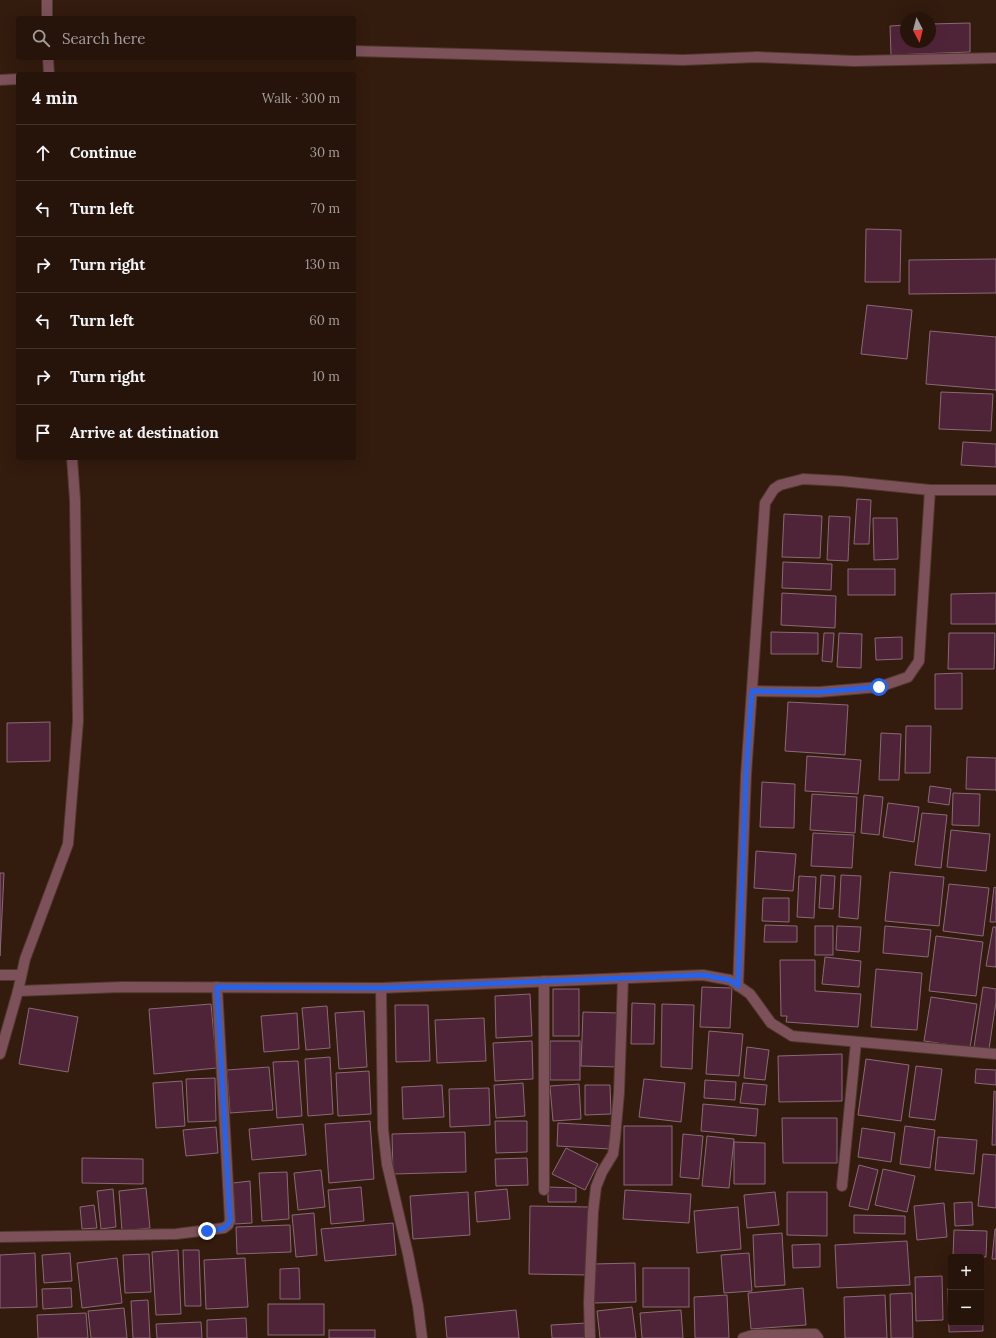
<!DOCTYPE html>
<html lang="en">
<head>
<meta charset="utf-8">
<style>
	:root { --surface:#26140a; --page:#2e1d13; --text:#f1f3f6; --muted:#a49e9c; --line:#42332b }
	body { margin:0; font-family:Lora,serif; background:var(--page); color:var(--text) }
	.controls { position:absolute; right:12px; bottom:12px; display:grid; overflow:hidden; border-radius:4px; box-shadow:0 4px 16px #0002 }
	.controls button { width:36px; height:36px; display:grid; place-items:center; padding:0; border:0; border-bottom:1px solid var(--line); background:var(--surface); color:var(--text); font:20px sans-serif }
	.compass { position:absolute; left:900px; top:12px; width:36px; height:36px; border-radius:50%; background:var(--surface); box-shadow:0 4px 16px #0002; rotate:173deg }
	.stop { position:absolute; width:12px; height:12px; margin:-9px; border:3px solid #2563eb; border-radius:50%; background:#fff }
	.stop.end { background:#2563eb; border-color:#fff; box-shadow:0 1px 4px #0008 }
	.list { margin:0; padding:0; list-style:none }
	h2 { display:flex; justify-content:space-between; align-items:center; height:52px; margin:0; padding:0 16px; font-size:17px }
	h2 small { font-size:13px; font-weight:400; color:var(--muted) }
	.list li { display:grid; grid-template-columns:26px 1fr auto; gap:12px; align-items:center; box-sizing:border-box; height:56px; padding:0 16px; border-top:1px solid var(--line) }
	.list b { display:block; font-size:15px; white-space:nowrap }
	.list em { font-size:13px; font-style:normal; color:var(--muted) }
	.icon { flex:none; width:22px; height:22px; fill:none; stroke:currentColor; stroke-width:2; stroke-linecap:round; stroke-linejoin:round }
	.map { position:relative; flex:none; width:996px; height:1338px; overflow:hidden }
	.search { position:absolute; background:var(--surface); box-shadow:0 4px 16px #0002; left:16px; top:16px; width:340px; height:44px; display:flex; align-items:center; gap:10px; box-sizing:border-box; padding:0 14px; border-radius:4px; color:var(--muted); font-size:15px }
	.panel { position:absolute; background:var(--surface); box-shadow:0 4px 16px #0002; left:16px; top:72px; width:340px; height:388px; border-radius:4px }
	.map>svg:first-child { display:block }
	.building { fill:#502438; stroke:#896976 }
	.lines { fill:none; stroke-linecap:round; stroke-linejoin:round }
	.minor-casing { stroke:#4f382c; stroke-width:12 }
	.minor { stroke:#7c5159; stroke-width:10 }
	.route { stroke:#2563eb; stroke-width:5 }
</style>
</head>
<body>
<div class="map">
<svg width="996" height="1338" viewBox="0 0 996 1338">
	<rect width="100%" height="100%" fill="#331b0e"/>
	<!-- building -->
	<g class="building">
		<polygon points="970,23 970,52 891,55 890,26 906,25 906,42 930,42 930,24"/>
		<polygon points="866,229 901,230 900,282 865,282"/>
		<polygon points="996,259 996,293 909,294 909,260"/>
		<polygon points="867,305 912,310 907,359 861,354"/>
		<polygon points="930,331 996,337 996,390 926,384"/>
		<polygon points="941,392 993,394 991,431 939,429"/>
		<polygon points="963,442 996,444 996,467 961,465"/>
		<polygon points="857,499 871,500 869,544 854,544"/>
		<polygon points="784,514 822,516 820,558 782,557"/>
		<polygon points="829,516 850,517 848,561 827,560"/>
		<polygon points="873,518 897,518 898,559 874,560"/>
		<polygon points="783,562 832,564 831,590 782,588"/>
		<rect x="848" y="569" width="47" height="26"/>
		<polygon points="782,593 836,596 835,628 781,625"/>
		<polygon points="996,593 996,624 951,624 951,594"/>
		<polygon points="771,632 818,633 818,654 771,654"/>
		<polygon points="824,633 834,633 832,662 822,661"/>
		<polygon points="839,633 862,634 861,668 837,667"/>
		<polygon points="949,633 995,633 994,669 948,669"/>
		<polygon points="902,637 902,659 876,660 875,638"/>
		<polygon points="962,673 962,709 935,709 935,674"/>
		<polygon points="788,702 848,705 845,755 785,751"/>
		<polygon points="50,722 50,761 7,762 7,723"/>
		<polygon points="906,726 931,726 930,773 905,773"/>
		<polygon points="881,733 901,734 899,780 879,780"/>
		<polygon points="807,756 861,760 858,794 805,791"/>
		<polygon points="967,757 996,758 996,790 966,789"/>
		<polygon points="762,782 795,784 794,828 760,827"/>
		<polygon points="930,786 951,789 949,805 928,802"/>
		<polygon points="953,793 980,794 979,826 952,825"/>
		<polygon points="812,794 857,797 855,833 810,830"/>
		<polygon points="864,795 883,797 879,835 861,833"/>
		<polygon points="888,803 919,807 914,842 883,837"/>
		<polygon points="922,813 947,815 941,868 915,865"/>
		<polygon points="951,830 990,834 986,871 947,867"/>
		<polygon points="813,833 854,835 852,868 811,866"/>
		<polygon points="756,851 796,854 793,891 754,888"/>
		<polygon points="890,872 944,877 939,926 885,921"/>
		<polygon points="0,873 4,873 0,956"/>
		<polygon points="821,875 835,876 833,909 819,908"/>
		<polygon points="841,875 861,876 858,919 839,917"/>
		<polygon points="799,876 816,877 814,918 797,917"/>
		<polygon points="949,884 989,888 983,936 943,931"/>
		<polygon points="994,887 996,888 996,922 990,922"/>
		<polygon points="763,898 789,898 789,922 762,921"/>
		<polygon points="765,925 797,926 797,942 764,942"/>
		<rect x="815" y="926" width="18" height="29"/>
		<polygon points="837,926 861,927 859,952 836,950"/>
		<polygon points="885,926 931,930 928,957 883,953"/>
		<polygon points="993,927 996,927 996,967 986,966"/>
		<polygon points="936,936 983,942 976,996 929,991"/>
		<polygon points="825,957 861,961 859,987 822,984"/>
		<polygon points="780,960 815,960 815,991 861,994 858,1027 786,1022 787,1016 781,1016"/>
		<polygon points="876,969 922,973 917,1030 871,1027"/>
		<polygon points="702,987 732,988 730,1028 700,1027"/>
		<polygon points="983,987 996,989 996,1002 989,1049 974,1047"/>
		<rect x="553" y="989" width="26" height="47"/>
		<polygon points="530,994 532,1036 496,1038 495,996"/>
		<polygon points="931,997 977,1004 970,1048 924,1041"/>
		<polygon points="632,1003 655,1004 654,1044 631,1044"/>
		<polygon points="211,1004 217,1068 154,1074 149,1009"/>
		<polygon points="662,1004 694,1005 692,1069 661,1067"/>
		<polygon points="395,1005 428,1005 430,1061 396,1062"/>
		<polygon points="327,1006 330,1048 306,1050 302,1008"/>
		<polygon points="29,1008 78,1017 68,1072 19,1064"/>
		<polygon points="364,1011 367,1067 339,1069 335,1013"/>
		<polygon points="583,1012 619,1013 618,1067 581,1066"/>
		<polygon points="297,1013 299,1049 264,1052 261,1016"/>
		<polygon points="484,1018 486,1061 437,1063 435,1020"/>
		<polygon points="709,1031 743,1034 739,1076 706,1074"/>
		<polygon points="532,1041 533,1079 495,1081 493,1043"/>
		<rect x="550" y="1041" width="30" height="39"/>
		<polygon points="747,1047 769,1050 765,1080 744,1078"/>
		<polygon points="842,1054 842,1101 779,1102 778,1056"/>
		<polygon points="330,1057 333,1114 308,1116 305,1059"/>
		<polygon points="866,1059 909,1065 901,1121 858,1115"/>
		<polygon points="298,1061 302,1116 277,1118 273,1062"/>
		<polygon points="916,1066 942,1069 935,1120 909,1117"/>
		<polygon points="269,1067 273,1110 230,1113 227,1070"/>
		<polygon points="976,1069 996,1070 996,1085 975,1083"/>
		<polygon points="369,1071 371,1114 338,1116 336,1073"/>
		<polygon points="215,1078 216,1121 188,1122 186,1079"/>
		<polygon points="644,1079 685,1083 681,1122 639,1117"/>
		<polygon points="705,1080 736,1082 735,1100 704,1098"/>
		<polygon points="182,1081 185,1126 156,1128 153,1083"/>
		<polygon points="523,1083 525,1116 496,1118 494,1085"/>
		<polygon points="743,1083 767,1085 765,1105 740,1103"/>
		<polygon points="579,1084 581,1119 553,1121 550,1086"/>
		<polygon points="442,1085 444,1117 403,1119 402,1087"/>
		<polygon points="585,1085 610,1085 611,1114 585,1115"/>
		<polygon points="489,1088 490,1125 450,1127 449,1089"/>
		<polygon points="994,1091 996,1092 996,1145 992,1145"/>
		<polygon points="703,1104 758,1109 756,1136 701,1131"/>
		<polygon points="782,1118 837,1118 837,1163 783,1163"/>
		<polygon points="370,1121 374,1179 329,1183 325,1124"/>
		<polygon points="495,1121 527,1121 527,1152 496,1153"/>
		<polygon points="558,1123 612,1126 610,1149 557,1146"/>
		<polygon points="303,1124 306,1155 252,1160 249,1129"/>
		<rect x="624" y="1126" width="48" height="59"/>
		<polygon points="905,1126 935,1130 930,1168 900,1164"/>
		<polygon points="216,1127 218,1153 186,1156 183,1130"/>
		<polygon points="862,1128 895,1133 891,1162 858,1157"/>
		<polygon points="465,1132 466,1172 393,1174 392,1134"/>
		<polygon points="683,1134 703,1136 699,1179 680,1177"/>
		<polygon points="707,1136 734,1139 729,1188 702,1186"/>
		<polygon points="938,1137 977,1140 974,1174 935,1170"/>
		<polygon points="734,1142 765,1143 765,1184 734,1184"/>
		<polygon points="566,1148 598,1164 585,1190 552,1174"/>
		<polygon points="983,1154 996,1155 996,1208 978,1206"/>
		<polygon points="82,1158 143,1159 143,1184 82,1183"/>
		<polygon points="527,1158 528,1185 496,1186 495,1159"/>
		<polygon points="859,1165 878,1170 868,1210 849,1206"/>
		<polygon points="883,1169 915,1176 907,1212 875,1205"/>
		<polygon points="321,1170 325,1207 298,1210 294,1173"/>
		<polygon points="287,1172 289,1219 262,1221 259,1173"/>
		<polygon points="250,1181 252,1223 235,1224 233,1183"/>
		<polygon points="361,1187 364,1221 331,1224 328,1190"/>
		<polygon points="548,1187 576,1188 576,1202 548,1202"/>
		<polygon points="146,1188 150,1228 122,1231 119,1191"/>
		<polygon points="113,1189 116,1227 101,1229 97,1191"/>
		<polygon points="507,1189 510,1219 477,1222 475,1192"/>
		<polygon points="625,1190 691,1194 689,1223 623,1219"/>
		<polygon points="468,1192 470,1235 413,1239 410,1196"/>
		<polygon points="775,1192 779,1225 747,1228 744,1195"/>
		<polygon points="787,1192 827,1192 827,1236 787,1235"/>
		<polygon points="972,1202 973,1225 955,1226 954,1203"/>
		<polygon points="944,1203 947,1237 917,1240 914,1206"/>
		<polygon points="94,1205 97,1228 82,1229 80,1207"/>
		<polygon points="530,1206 589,1207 588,1275 529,1274"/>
		<polygon points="738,1207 741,1249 697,1253 694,1211"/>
		<polygon points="314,1213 317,1255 296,1257 292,1215"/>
		<polygon points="854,1215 905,1216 905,1234 854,1233"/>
		<polygon points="393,1223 396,1255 325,1261 321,1229"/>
		<polygon points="290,1225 291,1252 237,1254 236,1227"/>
		<polygon points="995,1229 996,1229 996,1259 992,1259"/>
		<polygon points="954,1230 987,1231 986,1257 953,1256"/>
		<polygon points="782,1233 785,1285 755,1287 753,1235"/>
		<polygon points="907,1241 910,1285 837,1288 835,1245"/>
		<polygon points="820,1244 820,1267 793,1268 792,1245"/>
		<polygon points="178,1250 181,1314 156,1315 152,1252"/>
		<polygon points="183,1250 199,1250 201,1306 185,1306"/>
		<polygon points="35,1253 37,1307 0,1308 0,1255"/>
		<polygon points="70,1253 72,1281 44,1283 42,1255"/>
		<polygon points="749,1253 752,1291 724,1293 721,1255"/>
		<polygon points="149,1254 151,1292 125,1293 123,1255"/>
		<polygon points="117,1258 122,1303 82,1308 77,1263"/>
		<polygon points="245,1258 248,1307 206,1309 204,1260"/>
		<polygon points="635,1263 636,1302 593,1303 593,1264"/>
		<polygon points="299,1268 300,1299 280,1299 280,1269"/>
		<rect x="643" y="1268" width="46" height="39"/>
		<polygon points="942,1276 943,1320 916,1321 915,1277"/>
		<polygon points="981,1287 983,1331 949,1332 948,1288 951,1288 951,1323 981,1323"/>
		<polygon points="71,1288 72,1307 43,1309 42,1289"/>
		<polygon points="803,1288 806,1325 751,1329 748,1293"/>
		<polygon points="912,1293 913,1338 891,1338 890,1294"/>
		<polygon points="727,1295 729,1338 695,1338 694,1297"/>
		<polygon points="885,1295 887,1338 845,1338 844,1297"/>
		<polygon points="148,1300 150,1338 133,1338 131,1301"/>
		<rect x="268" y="1304" width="56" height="31"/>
		<polygon points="632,1307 636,1338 600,1338 597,1311"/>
		<polygon points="124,1308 127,1338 91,1338 88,1311"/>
		<polygon points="516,1310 519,1338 447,1338 445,1317"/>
		<polygon points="681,1310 683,1338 642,1338 640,1313"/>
		<polygon points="86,1313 88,1338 38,1338 37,1315"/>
		<polygon points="246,1318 247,1338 207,1338 207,1320"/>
		<polygon points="201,1322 202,1338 157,1338 156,1324"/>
		<polygon points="587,1323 588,1338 552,1338 551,1325"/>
		<rect x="329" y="1330" width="46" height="8"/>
	</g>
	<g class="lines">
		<!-- minor casing -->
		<g class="minor-casing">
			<g id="minor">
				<polyline points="47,0 47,18"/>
				<polyline points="354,51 683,60 758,57 854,61 996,58"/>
				<polyline points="48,58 49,74"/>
				<polyline points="0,80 18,79"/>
				<polyline points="752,691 819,692 879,687 908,677 919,661 930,490"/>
				<polyline points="0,975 21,975"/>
				<polyline points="544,981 544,1190"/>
				<polyline points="738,986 746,775 765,503 774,489 780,485 803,479 841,481 930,490 996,490"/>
				<polyline points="381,988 383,1129 387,1164 408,1254 418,1306 422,1338"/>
				<polyline points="18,991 122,987 381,988 703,975 730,980 750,994 771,1023 792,1036 996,1054"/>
				<polyline points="0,1054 18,991 25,959 68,844 78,721 75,500 72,458"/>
				<polyline points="842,1186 856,1042"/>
				<polyline points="0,1237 176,1234 224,1228 228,1225 230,1221 217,987"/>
				<polyline points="590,1338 589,1302 593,1212 596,1187 602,1172 613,1154 615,1138 619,1093 623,978"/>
				<polyline points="743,1338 753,1335 811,1334 815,1334 818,1338"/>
			</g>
		</g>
		<!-- minor -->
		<use href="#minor" class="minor"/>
	</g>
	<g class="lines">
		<!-- route -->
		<path class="route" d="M207,1231c9,-1 19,-1 23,-10l-13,-234 164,1 322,-13 27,5 8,6 8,-211 6,-84 67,1 60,-5"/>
	</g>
</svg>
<div class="controls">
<button>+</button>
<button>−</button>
</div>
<svg class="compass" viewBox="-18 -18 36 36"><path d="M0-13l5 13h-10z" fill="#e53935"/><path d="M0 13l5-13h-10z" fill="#a49e9c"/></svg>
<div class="stop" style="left:879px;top:687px"></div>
<div class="stop end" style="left:207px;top:1231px"></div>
<div class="search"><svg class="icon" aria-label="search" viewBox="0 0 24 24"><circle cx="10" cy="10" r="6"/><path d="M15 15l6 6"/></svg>Search here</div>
<section class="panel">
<h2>4 min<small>Walk · 300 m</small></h2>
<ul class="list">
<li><svg class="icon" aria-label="ahead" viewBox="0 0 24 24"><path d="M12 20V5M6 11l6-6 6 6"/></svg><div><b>Continue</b></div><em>30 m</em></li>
<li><svg class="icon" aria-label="left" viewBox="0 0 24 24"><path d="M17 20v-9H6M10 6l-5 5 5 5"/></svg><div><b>Turn left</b></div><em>70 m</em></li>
<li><svg class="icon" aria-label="right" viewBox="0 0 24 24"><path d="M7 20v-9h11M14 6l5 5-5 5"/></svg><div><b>Turn right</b></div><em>130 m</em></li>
<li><svg class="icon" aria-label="left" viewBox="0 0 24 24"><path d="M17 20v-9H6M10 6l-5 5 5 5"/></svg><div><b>Turn left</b></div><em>60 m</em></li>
<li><svg class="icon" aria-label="right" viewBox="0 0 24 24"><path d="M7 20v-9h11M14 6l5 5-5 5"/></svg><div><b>Turn right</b></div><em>10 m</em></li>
<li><svg class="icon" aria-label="arrive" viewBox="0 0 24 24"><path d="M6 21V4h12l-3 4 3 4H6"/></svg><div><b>Arrive at destination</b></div></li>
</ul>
</section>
</div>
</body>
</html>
